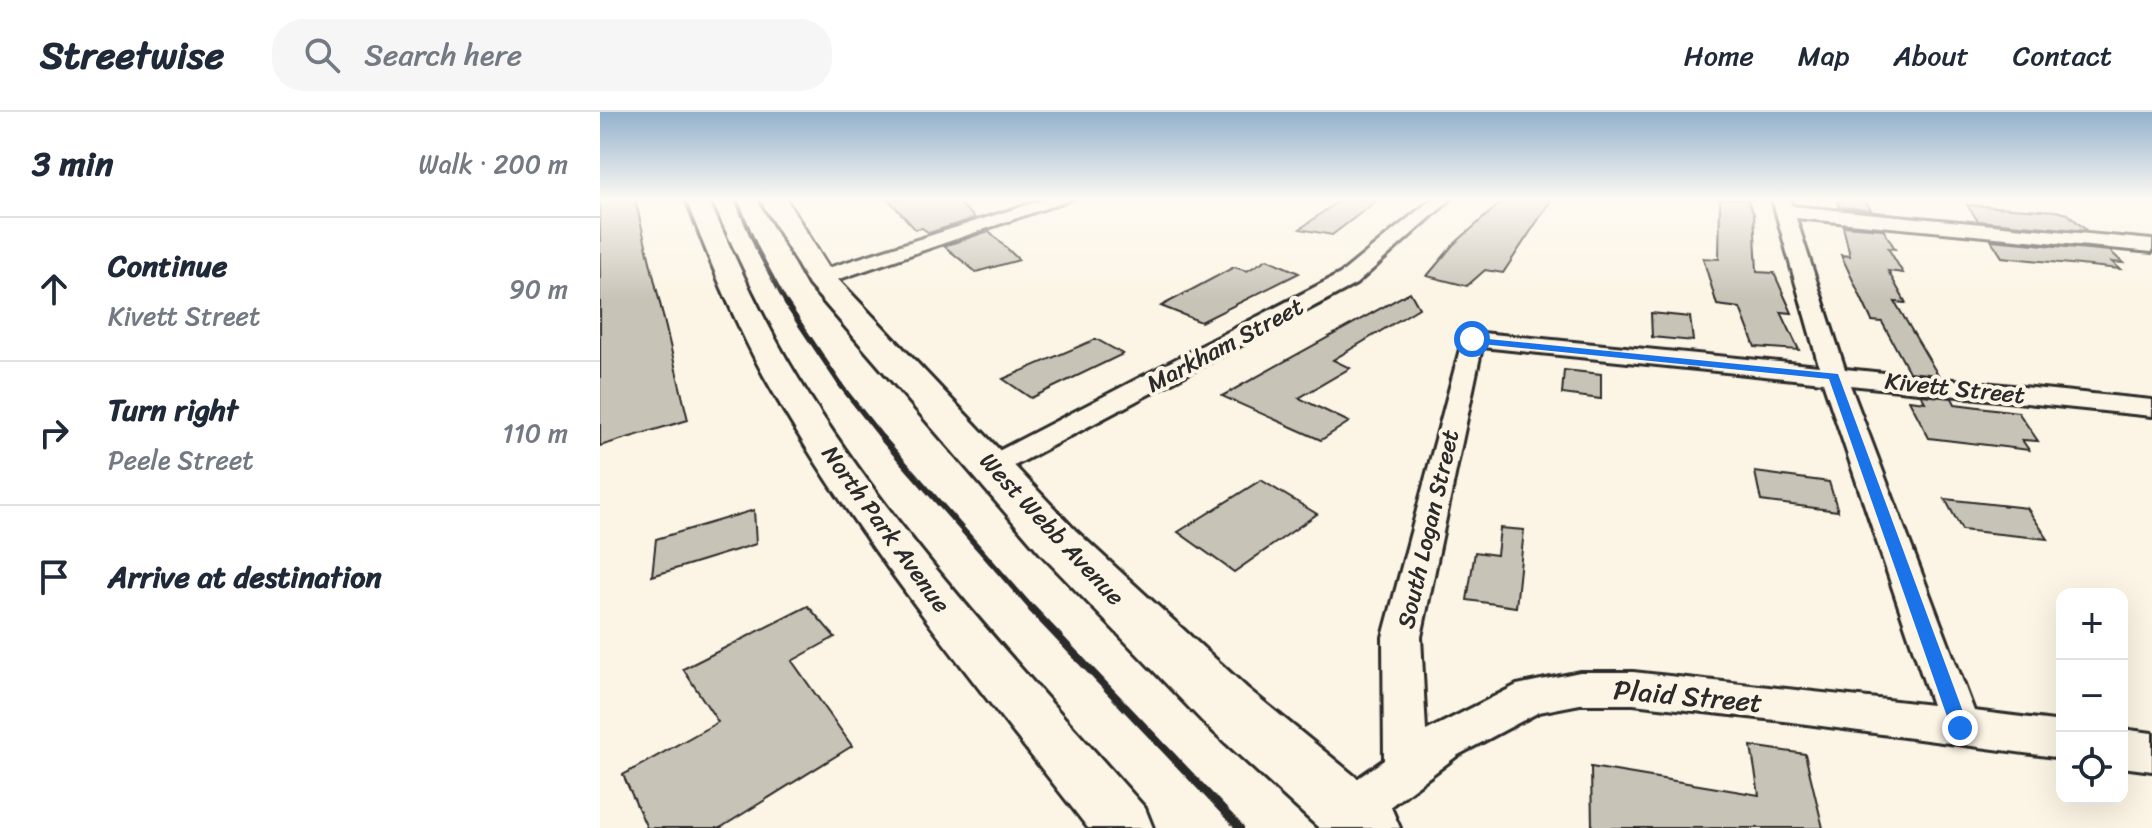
<!DOCTYPE html>
<html lang="en">
<head>
<meta charset="utf-8">
<style>
	:root { --surface:#fff; --page:#f6f6f7; --text:#1f2937; --muted:#747a83; --line:#e0e1e3 }
	body { margin:0; font-family:Sriracha,sans-serif; background:var(--page); color:var(--text) }
	.controls { position:absolute; right:24px; bottom:24px; display:grid; overflow:hidden; border-radius:16px; box-shadow:0 8px 32px #0002 }
	.controls button { width:72px; height:72px; display:grid; place-items:center; padding:0; border:0; border-bottom:2px solid var(--line); background:var(--surface); color:var(--text); font:40px sans-serif }
	.stop { position:absolute; width:24px; height:24px; margin:-18px; border:6px solid #1a73e8; border-radius:50%; background:#fff }
	.stop.end { background:#1a73e8; border-color:#fff; box-shadow:0 2px 8px #0008 }
	.list { margin:0; padding:0; list-style:none }
	h2 { display:flex; justify-content:space-between; align-items:center; height:104px; margin:0; padding:0 32px; font-size:34px }
	h2 small { font-size:26px; font-weight:400; color:var(--muted) }
	.list li { display:grid; grid-template-columns:52px 1fr auto; gap:24px; align-items:center; box-sizing:border-box; height:144px; padding:0 32px; border-top:2px solid var(--line) }
	.list b { display:block; font-size:30px; white-space:nowrap }
	.list p { margin:0; font-size:26px; white-space:nowrap; color:var(--muted) }
	.list em { font-size:26px; font-style:normal; color:var(--muted) }
	.icon { flex:none; width:44px; height:44px; fill:none; stroke:currentColor; stroke-width:2; stroke-linecap:round; stroke-linejoin:round }
	.map { position:relative; flex:none; width:1552px; height:716px; overflow:hidden }
	header { display:flex; align-items:center; gap:48px; box-sizing:border-box; height:112px; padding:0 40px; background:var(--surface); border-bottom:2px solid var(--line) }
	header strong { font-size:38px }
	nav { display:flex; gap:44px; margin-inline-start:auto; font-size:28px }
	.search { width:560px; height:72px; background:var(--page); display:flex; align-items:center; gap:20px; box-sizing:border-box; padding:0 28px; border-radius:32px; color:var(--muted); font-size:30px }
	main { display:flex }
	aside { flex:1; background:var(--surface) }
	.map>svg:first-child { display:block }
	.building { fill:#c8c3b7; stroke:#2b2b2b; stroke-width:2 }
	.lines { fill:none; stroke-linecap:round; stroke-linejoin:round }
	.minor-casing { stroke:#2b2b2b; stroke-width:6 }
	.tertiary-casing { stroke:#2b2b2b; stroke-width:6 }
	.trunk-casing { stroke:#2b2b2b; stroke-width:6 }
	.minor { fill:#fcf5e5; fill-rule:evenodd }
	.tertiary { fill:#fcf5e5; fill-rule:evenodd }
	.trunk { fill:#fcf5e5; fill-rule:evenodd }
	.rail-far3 { stroke:#2b2b2b; stroke-width:4 }
	.rail-far2 { stroke:#2b2b2b; stroke-width:5 }
	.rail-far1 { stroke:#2b2b2b; stroke-width:6 }
	.rail { stroke:#2b2b2b; stroke-width:8 }
	.route { fill:#1a73e8 }
	.labels { text-anchor:middle; dominant-baseline:central; stroke-width:8; stroke-linejoin:round; paint-order:stroke }
	.street-label { font-size:24px; fill:#2b2b2b; stroke:#fcf5e5 }
	.near-street-label { font-size:28px; fill:#2b2b2b; stroke:#fcf5e5 }
</style>
</head>
<body>
<header>
<strong>Streetwise</strong>
<div class="search"><svg class="icon" aria-label="search" viewBox="0 0 24 24"><circle cx="10" cy="10" r="6"/><path d="M15 15l6 6"/></svg>Search here</div>
<nav><a>Home</a><a>Map</a><a>About</a><a>Contact</a></nav>
</header>
<main>
<aside>
<h2>3 min<small>Walk · 200 m</small></h2>
<ul class="list">
<li><svg class="icon" aria-label="ahead" viewBox="0 0 24 24"><path d="M12 20V5M6 11l6-6 6 6"/></svg><div><b>Continue</b><p>Kivett Street</p></div><em>90 m</em></li>
<li><svg class="icon" aria-label="right" viewBox="0 0 24 24"><path d="M7 20v-9h11M14 6l5 5-5 5"/></svg><div><b>Turn right</b><p>Peele Street</p></div><em>110 m</em></li>
<li><svg class="icon" aria-label="arrive" viewBox="0 0 24 24"><path d="M6 21V4h12l-3 4 3 4H6"/></svg><div><b>Arrive at destination</b></div></li>
</ul>
</aside>
<div class="map">
<svg width="1552" height="716" viewBox="0 0 1552 716">
	<rect width="100%" height="100%" fill="#fcf5e5"/>
	<filter id="ink" filterUnits="userSpaceOnUse"><feTurbulence type="fractalNoise" baseFrequency=".0125" numOctaves="2"/><feDisplacementMap in="SourceGraphic" scale="16" xChannelSelector="R" yChannelSelector="G"/><feConvolveMatrix kernelMatrix="1 2 1 2 8 2 1 2 1" color-interpolation-filters="sRGB"/></filter>
	<g filter="url(#ink)">
		<!-- building -->
		<g class="building">
			<polygon points="0,87 35,87 88,308 0,334"/>
			<polygon points="288,87 355,87 375,106 329,121 322,116 315,117"/>
			<polygon points="741,87 779,87 732,123 700,117"/>
			<polygon points="905,87 952,87 903,161 885,158 867,174 827,164 853,133"/>
			<polygon points="1120,87 1147,87 1154,102 1157,160 1174,161 1192,201 1181,200 1199,238 1155,235 1140,196 1117,193 1103,146 1119,147"/>
			<polygon points="1237,87 1264,87 1271,98 1239,95"/>
			<polygon points="1367,93 1456,99 1468,102 1487,119 1378,109"/>
			<polygon points="1243,114 1283,117 1295,137 1288,136 1303,161 1288,159 1306,191 1295,190 1338,263 1309,260 1282,210 1272,209 1241,143 1250,144"/>
			<polygon points="389,119 419,148 376,160 344,134"/>
			<polygon points="1391,128 1510,139 1523,151 1512,150 1520,157 1402,145"/>
			<polygon points="667,147 699,161 601,210 561,194 634,155 647,159"/>
			<polygon points="810,180 819,196 733,248 750,256 699,286 749,310 721,328 622,284"/>
			<polygon points="1051,201 1090,205 1093,229 1052,225"/>
			<polygon points="496,227 523,242 431,286 403,267"/>
			<polygon points="964,258 1001,262 1001,287 962,282"/>
			<polygon points="1321,283 1352,286 1355,292 1418,300 1438,329 1422,328 1429,338 1329,326 1309,288 1325,290"/>
			<polygon points="1155,360 1229,370 1238,399 1161,389"/>
			<polygon points="661,368 717,402 634,460 578,420"/>
			<polygon points="1345,387 1427,396 1448,427 1362,418"/>
			<polygon points="154,398 156,432 52,464 56,427"/>
			<polygon points="900,416 924,418 916,495 867,488 875,440 897,443"/>
			<polygon points="208,494 235,525 192,549 252,634 120,716 47,716 23,663 118,610 83,557"/>
			<polygon points="1151,634 1205,642 1223,716 992,716 991,655 1159,683"/>
		</g>
		<g class="lines">
			<!-- minor casing -->
			<g class="minor-casing">
				<g id="minor">
					<polygon points="446,87 472,87 228,171 212,171 209,166 212,161"/>
					<polygon points="832,87 851,87 756,172 403,360 381,360 377,354 381,348 740,162"/>
					<path d="M1172,87h18l2,7 360,34v12l-356,-34 49,151 307,31v16l-302,-31 124,326 88,11v36l-278,-37 -151,-17h-53l-41,8 -81,43 -95,72h-32l-7,-15 7,-15 53,-37 -1,-123 81,-303 8,-2 347,34zM882,235l341,35 109,323 -299,-33h-53l-63,13 -91,46 -5,-94z"/>
					<polygon points="1522,617 1552,621 1552,659 1522,655"/>
				</g>
			</g>
			<!-- tertiary casing -->
			<g class="tertiary-casing">
				<path id="tertiary" d="M86,87h22c28,61 55,122 90,179 97,157 225,292 347,430l8,20h-65c-113,-146 -234,-290 -324,-452 -31,-57 -55,-117 -78,-177z"/>
			</g>
			<!-- trunk casing -->
			<g class="trunk-casing">
				<polygon id="trunk" points="160,87 186,87 232,161 475,418 647,576 790,693 800,716 719,716 605,612 441,442 209,173"/>
			</g>
			<!-- minor -->
			<use href="#minor" class="minor"/>
			<!-- tertiary -->
			<use href="#tertiary" class="tertiary"/>
			<!-- trunk -->
			<use href="#trunk" class="trunk"/>
			<!-- rail-far3 -->
			<polyline class="rail-far3" points="136,87 157,137 187,193"/>
			<!-- rail-far2 -->
			<polyline class="rail-far2" points="186,191 242,275 284,328"/>
			<!-- rail-far1 -->
			<polyline class="rail-far1" points="282,326 434,499"/>
			<!-- rail -->
			<polyline class="rail" points="432,497 640,716"/>
		</g>
	</g>
	<!-- sky -->
	<linearGradient id="sky" x2="0" y2="1"><stop stop-color="#93b2cd"/><stop offset="0.47" stop-color="#fefaf3"/><stop offset="1" stop-color="#fefaf3" stop-opacity="0"/></linearGradient>
	<rect width="1552" height="187" fill="url(#sky)"/>
	<!-- route -->
	<polygon class="route" points="868,225 1238,262 1369,616 1367,621 1354,621 1351,616 1229,267 872,231"/>
	<g class="labels">
		<!-- street labels -->
		<g class="street-label">
			<text transform="translate(625 233) rotate(-28)">Markham Street</text>
			<text transform="translate(1355 276) rotate(6)">Kivett Street</text>
			<text transform="translate(286 417) rotate(54)">North Park Avenue</text>
			<text transform="translate(452 417) rotate(47)">West Webb Avenue</text>
			<text transform="translate(828 417) rotate(-77)">South Logan Street</text>
		</g>
		<!-- near-street labels -->
		<g class="near-street-label">
			<text transform="translate(1088 584) rotate(5)">Plaid Street</text>
		</g>
	</g>
</svg>
<div class="controls">
<button>+</button>
<button>−</button>
<button><svg class="icon" aria-label="locate" viewBox="0 0 24 24"><circle cx="12" cy="12" r="6"/><path d="M12 2v4M12 18v4M2 12h4M18 12h4"/></svg></button>
</div>
<div class="stop" style="left:872px;top:227px"></div>
<div class="stop end" style="left:1360px;top:616px"></div>
</div>
</main>
</body>
</html>
